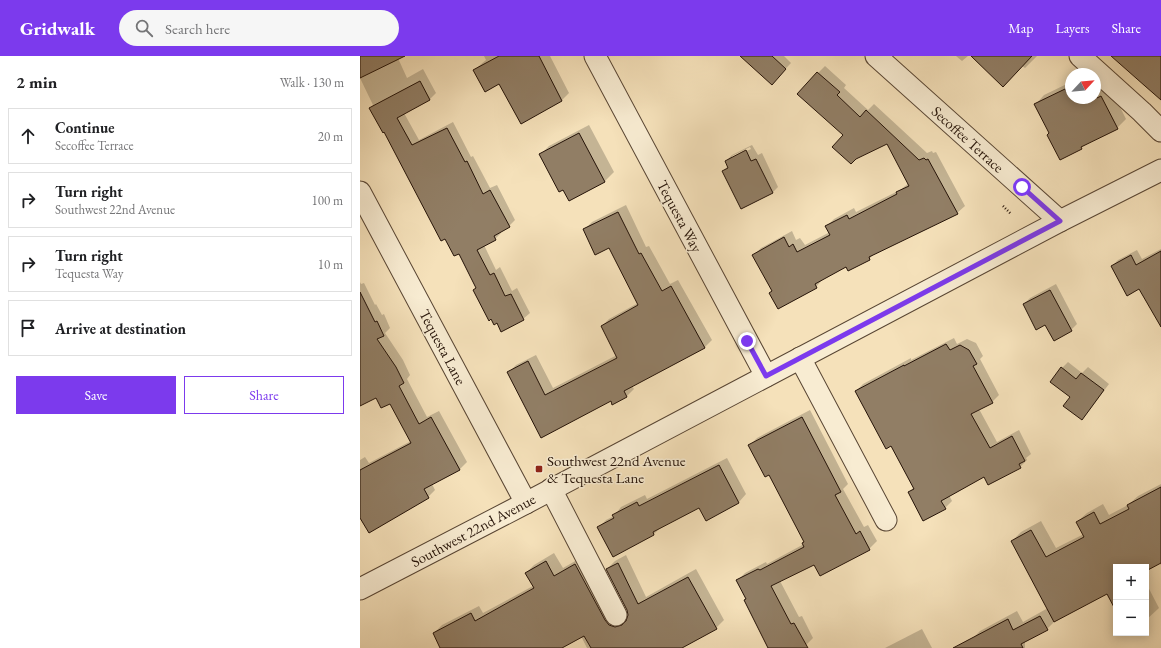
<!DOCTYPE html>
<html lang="en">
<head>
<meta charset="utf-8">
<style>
	:root { --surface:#fff; --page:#f6f6f6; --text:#202124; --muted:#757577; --line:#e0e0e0; --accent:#7c3aed }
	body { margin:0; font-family:"EB Garamond",serif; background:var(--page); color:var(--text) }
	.controls { position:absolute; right:12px; bottom:12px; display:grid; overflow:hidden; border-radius:0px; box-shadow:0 2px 10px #0003 }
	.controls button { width:36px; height:36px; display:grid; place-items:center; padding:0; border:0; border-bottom:1px solid var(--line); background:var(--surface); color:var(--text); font:20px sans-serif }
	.compass { position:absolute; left:705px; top:12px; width:36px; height:36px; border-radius:50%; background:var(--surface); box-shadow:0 2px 10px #0003; rotate:64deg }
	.stop { position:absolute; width:12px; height:12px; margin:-9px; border:3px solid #7c3aed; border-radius:50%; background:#fff }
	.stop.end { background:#7c3aed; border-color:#fff; box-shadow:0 1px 4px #0008 }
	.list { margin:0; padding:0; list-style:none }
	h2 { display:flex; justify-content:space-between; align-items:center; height:52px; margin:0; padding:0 16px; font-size:17px }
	h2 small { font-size:13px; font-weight:400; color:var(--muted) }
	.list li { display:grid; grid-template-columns:26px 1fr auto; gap:12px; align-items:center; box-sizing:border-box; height:56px; margin:0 8px 8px; padding:0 8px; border:1px solid var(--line); border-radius:0px }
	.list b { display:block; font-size:15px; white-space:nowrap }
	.list p { margin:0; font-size:13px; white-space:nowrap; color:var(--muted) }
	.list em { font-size:13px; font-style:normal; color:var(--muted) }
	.actions { display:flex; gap:8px; padding:12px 16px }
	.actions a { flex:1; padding:9px 0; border:1px solid var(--accent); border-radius:0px; text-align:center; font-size:14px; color:var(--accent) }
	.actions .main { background:var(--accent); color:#fff }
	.icon { flex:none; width:22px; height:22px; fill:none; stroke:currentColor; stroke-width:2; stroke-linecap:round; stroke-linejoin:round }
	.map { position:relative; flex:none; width:801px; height:592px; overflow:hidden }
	header { display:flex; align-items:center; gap:24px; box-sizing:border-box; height:56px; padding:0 20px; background:var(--accent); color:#fff }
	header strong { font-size:19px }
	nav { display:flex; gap:22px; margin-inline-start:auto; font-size:14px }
	.search { width:280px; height:36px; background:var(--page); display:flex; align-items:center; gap:10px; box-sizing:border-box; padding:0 14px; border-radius:22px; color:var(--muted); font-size:15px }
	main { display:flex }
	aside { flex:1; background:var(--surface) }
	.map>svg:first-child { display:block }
	.shadow { fill:#0003; fill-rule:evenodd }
	.building { fill:#917e65; stroke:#251308 }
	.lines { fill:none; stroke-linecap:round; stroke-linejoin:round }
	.minor-casing { stroke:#594634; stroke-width:23 }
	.path { stroke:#251308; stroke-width:2.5; stroke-dasharray:1 2; stroke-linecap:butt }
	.minor { stroke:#f8ecd2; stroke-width:21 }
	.route { stroke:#7c3aed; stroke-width:5 }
	.poi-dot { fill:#8f2418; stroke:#f8ecd2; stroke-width:1.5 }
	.labels { text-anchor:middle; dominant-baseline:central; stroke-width:3; stroke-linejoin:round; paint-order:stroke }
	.street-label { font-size:15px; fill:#251308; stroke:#f8ecd2 }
	.poi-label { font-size:15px; fill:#251308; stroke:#f8ecd2; text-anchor:start }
</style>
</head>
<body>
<header>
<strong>Gridwalk</strong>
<div class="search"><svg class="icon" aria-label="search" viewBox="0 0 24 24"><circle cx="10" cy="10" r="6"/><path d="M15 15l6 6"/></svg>Search here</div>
<nav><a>Map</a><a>Layers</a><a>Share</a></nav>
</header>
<main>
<aside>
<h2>2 min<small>Walk · 130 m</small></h2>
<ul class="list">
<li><svg class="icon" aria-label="ahead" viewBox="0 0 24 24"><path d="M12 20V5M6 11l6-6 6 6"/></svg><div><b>Continue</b><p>Secoffee Terrace</p></div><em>20 m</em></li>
<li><svg class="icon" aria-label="right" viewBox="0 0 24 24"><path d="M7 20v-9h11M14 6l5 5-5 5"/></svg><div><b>Turn right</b><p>Southwest 22nd Avenue</p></div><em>100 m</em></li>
<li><svg class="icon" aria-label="right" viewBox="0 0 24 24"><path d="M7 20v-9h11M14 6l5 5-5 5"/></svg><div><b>Turn right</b><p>Tequesta Way</p></div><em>10 m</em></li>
<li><svg class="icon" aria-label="arrive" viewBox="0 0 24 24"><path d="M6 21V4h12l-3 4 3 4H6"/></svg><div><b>Arrive at destination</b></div></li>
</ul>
<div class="actions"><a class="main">Save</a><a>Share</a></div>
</aside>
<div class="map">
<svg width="801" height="592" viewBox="0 0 801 592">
	<rect width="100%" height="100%" fill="#f5e1ba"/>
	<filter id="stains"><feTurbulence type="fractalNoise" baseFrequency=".005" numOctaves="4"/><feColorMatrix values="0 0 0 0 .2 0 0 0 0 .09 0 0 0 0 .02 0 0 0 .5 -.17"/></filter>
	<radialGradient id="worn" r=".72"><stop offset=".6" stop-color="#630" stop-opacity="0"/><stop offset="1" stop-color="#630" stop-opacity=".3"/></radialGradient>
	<!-- shadow -->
	<g class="shadow">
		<polygon points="0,0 37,0 47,22 63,13 76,37 70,43 44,57 59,84 93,66 111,101 113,100 130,132 137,129 155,164 149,170 140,175 141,177 135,183 124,189 136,214 140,211 152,235 157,232 170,257 163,263 137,266 114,234 117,231 99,196 10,52 13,49 0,22"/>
		<polygon points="124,0 190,0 209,37 202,44 161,66 140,27 114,14 126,4"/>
		<polygon points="382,0 424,0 431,7 418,21"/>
		<polygon points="596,0 608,0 602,5"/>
		<polygon points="612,0 677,0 665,12 662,10"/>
		<polygon points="465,10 486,29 484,32 508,54 514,48 567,97 572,95 573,97 576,96 605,150 597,157 515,197 509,203 486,210 463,223 456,231 410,237 413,234 394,199 401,192 432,175 436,184 440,182 445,189 470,176 466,171 474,163 494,152 496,156 540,134 549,127 528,86 484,79 458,17"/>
		<polygon points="735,21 750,31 766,63 757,72 700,103 690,77 676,48 684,39 711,26 711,42 735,42"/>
		<polygon points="229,69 254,116 245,125 210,144 180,99 189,90"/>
		<path d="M392,89l6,10 4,-2 16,34 -6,6 -49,-22 5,-5 -2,-5 6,-6zM390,91l1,2 -19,9v-2z"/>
		<polygon points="266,149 286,191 289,190 310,228 318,224 352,284 344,292 272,330 274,333 266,341 251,344 181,380 149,316 156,309 176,299 193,332 257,299 242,270 249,263 278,247 249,191 224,174 232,166"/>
		<polygon points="801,193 801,269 779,232 752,210 758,204 777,194 782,203"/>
		<polygon points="0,226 1,228 4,227 15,249 16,248 22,259 24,258 30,272 25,277 43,304 50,319 47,323 67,361 79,355 107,406 99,414 72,428 75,434 68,441 0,460 0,404 5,401 9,407 51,385 30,347 17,340 0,349"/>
		<polygon points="696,228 717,268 711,274 686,268 664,248 670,242"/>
		<polygon points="594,282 597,288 607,283 616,287 623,300 620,303 639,339 632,346 619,353 637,386 659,374 671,398 666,402 667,404 660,411 629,428 625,420 589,439 592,445 585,452 549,436 554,431 532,389 496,335 503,328 551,302 551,304"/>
		<polygon points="708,306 722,317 728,311 749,328 728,356 722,362 711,341 702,312"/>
		<polygon points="450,354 488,428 483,433 504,471 508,469 517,485 509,493 454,507 420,525 439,561 442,560 453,582 446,589 441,592 410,592 378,524 385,517 406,506 407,508 444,488 445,486 409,418 390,389 397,382"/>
		<polygon points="367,402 386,438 379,446 346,463 340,451 301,471 294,478 239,471 246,464 254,460 261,451 285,439 287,443"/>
		<polygon points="801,428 801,509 799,507 786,514 786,511 756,511 756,553 747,537 696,564 687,573 665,585 665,592 615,592 611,584 620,575 657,555 663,566 688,552 652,485 661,476 681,465 696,492 724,478 717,466 727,457 743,448 749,459 768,449 778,440"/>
		<polygon points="194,497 203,512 224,500 264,563 268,562 269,559 268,553 247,513 255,505 266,499 286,541 336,513 364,564 356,572 319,592 227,592 221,580 190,592 81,592 74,577 82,569 119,550 123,557 173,530 166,517 174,509"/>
		<polygon points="786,527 799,552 786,564"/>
		<polygon points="562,573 572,592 525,592"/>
	</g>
	<!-- building -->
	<g class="building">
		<polygon points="0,0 45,0 0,22"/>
		<polygon points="139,0 179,0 202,45 161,68 139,28 125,36 113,14"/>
		<polygon points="380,0 412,0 426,13 412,29"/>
		<polygon points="611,0 672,0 643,31"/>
		<polygon points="751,0 801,0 801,44 785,30"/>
		<polygon points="457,16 480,36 477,39 500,61 506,54 559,104 564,102 566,104 568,103 598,158 509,201 510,204 488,215 486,211 455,228 457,232 418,253 409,237 412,235 392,199 424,181 429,191 433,188 437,196 470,179 465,170 487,159 489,163 537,138 536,136 549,130 527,88 496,103 491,108 472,91 483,79 437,38"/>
		<polygon points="60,25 70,44 37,62 52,89 87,72 105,106 107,105 123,138 130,134 150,171 134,180 136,184 117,194 130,219 134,217 145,240 151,238 164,264 141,276 137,267 134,269 131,263 129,265 113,234 116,232 99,198 94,200 85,183 81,185 24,76 23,77 9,52"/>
		<polygon points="705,33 708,38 711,36 711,42 735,42 735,38 737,42 741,40 758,73 721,91 722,93 700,104 687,79 689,77 674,48"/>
		<polygon points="219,77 245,126 209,145 203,134 199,136 179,98"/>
		<polygon points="386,94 391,105 396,103 413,137 381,153 362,115 368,112 365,105"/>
		<polygon points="258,156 279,198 281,197 302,235 311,230 345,292 264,335 267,341 252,349 251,345 181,382 147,316 168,305 185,339 257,302 241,270 278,249 249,192 235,199 223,173"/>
		<polygon points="801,195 801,271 779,233 767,240 751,210 771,199 776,209"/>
		<polygon points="690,234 712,275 694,285 685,269 676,274 663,248"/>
		<polygon points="0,236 15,266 17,265 24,280 17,283 36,311 44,327 39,330 59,368 71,361 100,414 64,433 69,442 9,477 0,462 0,414 51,387 30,348 21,352 16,342 0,350"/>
		<polygon points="586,288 590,294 600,289 609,294 617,308 613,310 633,347 611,358 630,392 652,380 665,405 659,408 661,412 628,429 624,421 581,445 586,453 563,465 548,436 554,433 531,390 526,393 495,335 544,309 544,310"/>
		<polygon points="701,311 716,323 721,317 744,334 722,364 703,350 710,341 690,326"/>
		<polygon points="442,361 481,436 475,439 496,478 500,475 510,494 460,520 454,509 411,530 431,568 434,567 448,592 408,592 384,544 386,543 376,524 398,513 400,514 444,491 442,487 444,486 409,419 405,421 388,389"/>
		<polygon points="359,409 379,447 346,465 339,452 293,476 294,479 253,501 237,471 254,462 252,459 277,446 279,450"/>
		<polygon points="801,431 801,507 786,515 786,511 756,511 756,555 747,538 694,566 651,485 671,474 686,501 724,481 716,466 734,456 740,468 769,453 767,449"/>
		<polygon points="186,505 194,520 215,508 245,564 249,569 255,571 262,569 266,565 268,559 267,554 246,513 258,507 278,548 328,521 357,573 322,592 231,592 224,580 202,592 80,592 73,577 111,557 115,565 174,532 165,517"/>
		<polygon points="680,560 688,574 661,588 663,592 593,592 648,563 653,574"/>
	</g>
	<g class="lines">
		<!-- minor casing -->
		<g class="minor-casing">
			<g id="minor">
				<polyline points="235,0 406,320"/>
				<polyline points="516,0 700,165"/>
				<polyline points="720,0 782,56 801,75"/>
				<polyline points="0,136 166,447"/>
				<polyline points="440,302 526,464"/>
				<polyline points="191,433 256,559"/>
				<polyline points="0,533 166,447 700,165 801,114"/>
			</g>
		</g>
		<!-- path -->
		<polyline class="path" points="643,150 651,158"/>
		<!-- minor -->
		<use href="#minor" class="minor"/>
	</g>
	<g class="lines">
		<!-- route -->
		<polyline class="route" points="387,285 406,320 700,165 662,131"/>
	</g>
	<!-- markers -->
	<rect class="poi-dot" x="175" y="409" width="8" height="8" rx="2"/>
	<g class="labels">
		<!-- street labels -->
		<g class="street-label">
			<text transform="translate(608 83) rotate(42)">Secoffee Terrace</text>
			<text transform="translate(320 160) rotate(62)">Tequesta Way</text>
			<text transform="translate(83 291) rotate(62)">Tequesta Lane</text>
			<text transform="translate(113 474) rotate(-28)">Southwest 22nd Avenue</text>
		</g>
		<!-- poi labels -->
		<g class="poi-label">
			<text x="187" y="404">Southwest 22nd Avenue<tspan x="187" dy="17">&amp; Tequesta Lane</tspan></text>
		</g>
	</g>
	<rect width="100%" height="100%" filter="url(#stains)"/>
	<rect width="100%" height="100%" fill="url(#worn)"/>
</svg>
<div class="controls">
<button>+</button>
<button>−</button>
</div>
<svg class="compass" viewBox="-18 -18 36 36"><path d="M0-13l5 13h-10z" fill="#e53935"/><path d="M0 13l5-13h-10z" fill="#757577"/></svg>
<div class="stop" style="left:662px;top:131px"></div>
<div class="stop end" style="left:387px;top:285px"></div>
</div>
</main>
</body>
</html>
